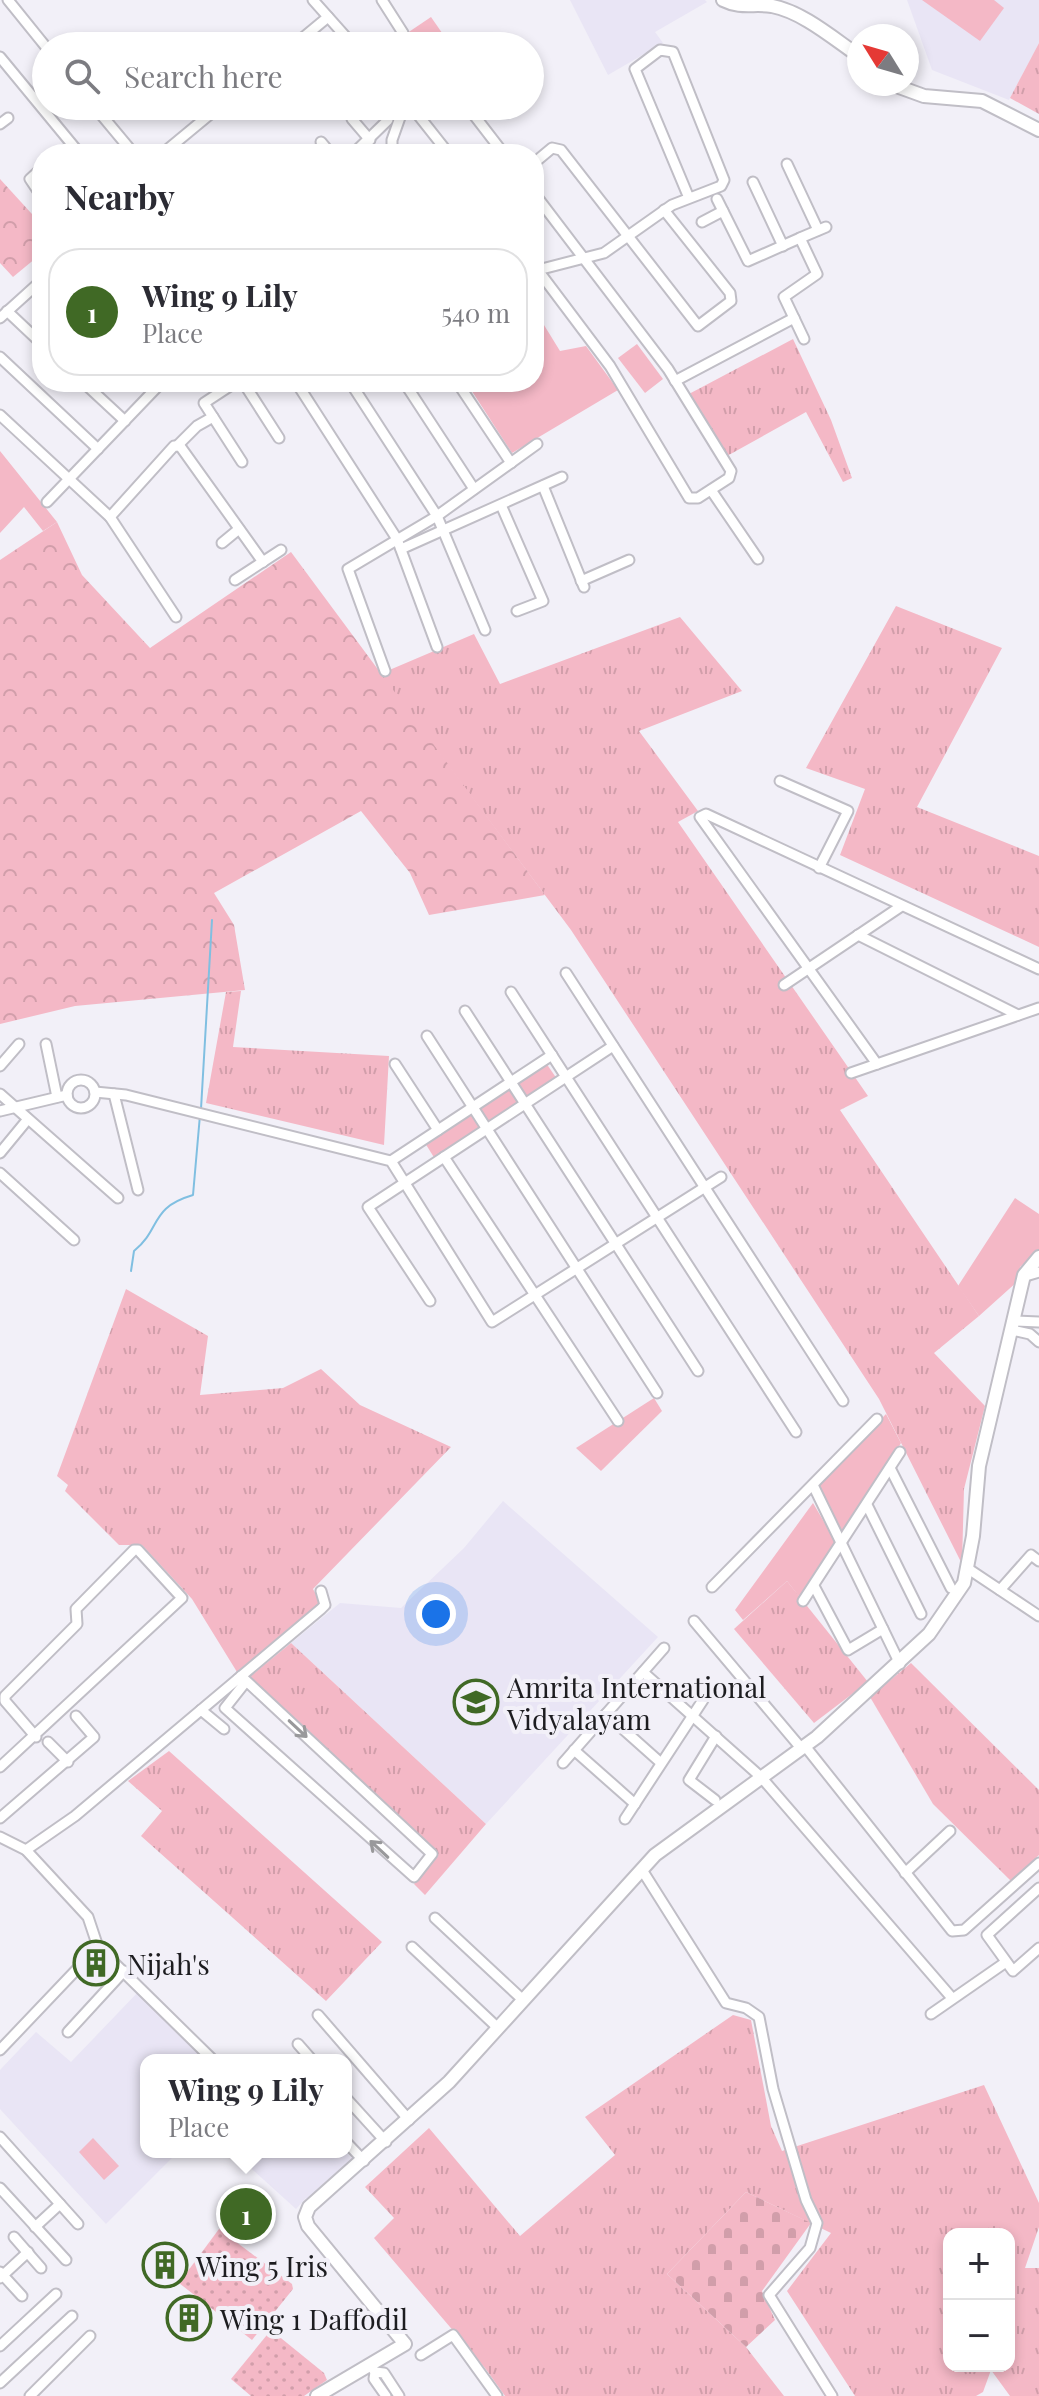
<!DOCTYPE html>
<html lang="en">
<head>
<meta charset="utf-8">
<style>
	:root { --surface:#fff; --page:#f2f2f3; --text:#2b2b33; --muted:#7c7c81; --line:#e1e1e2; --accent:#406925 }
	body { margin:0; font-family:"Playfair Display",serif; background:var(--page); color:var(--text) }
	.controls { position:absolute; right:24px; bottom:24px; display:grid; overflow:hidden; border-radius:16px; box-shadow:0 4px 12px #0003 }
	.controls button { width:72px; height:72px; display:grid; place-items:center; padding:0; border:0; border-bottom:2px solid var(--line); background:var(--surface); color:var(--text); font:40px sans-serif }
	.compass { position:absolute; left:847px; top:24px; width:72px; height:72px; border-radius:50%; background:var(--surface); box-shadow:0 4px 12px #0003; rotate:307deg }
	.you { position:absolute; left:436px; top:1614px; width:28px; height:28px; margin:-20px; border:6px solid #fff; border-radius:50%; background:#1a73e8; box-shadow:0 0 0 12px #1a73e833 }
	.badge { display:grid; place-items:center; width:52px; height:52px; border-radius:50%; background:var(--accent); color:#fff; font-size:26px; font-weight:700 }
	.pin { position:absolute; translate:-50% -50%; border:4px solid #fff; box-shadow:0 2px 8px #0006 }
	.popup { position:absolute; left:140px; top:2054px; width:212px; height:104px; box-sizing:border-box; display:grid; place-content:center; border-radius:16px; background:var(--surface); filter:drop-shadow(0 2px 6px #0005); font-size:26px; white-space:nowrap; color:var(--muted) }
	.popup b { font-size:30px; color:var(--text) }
	.popup::after { content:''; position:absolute; left:50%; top:100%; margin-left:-16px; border:16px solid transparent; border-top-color:var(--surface) }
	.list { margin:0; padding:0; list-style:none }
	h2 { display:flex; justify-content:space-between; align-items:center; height:104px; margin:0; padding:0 32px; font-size:34px }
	h2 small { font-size:26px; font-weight:400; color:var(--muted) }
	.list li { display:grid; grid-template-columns:52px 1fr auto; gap:24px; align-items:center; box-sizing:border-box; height:128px; margin:0 16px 16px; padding:0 16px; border:2px solid var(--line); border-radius:32px }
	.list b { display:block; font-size:30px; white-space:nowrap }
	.list p { margin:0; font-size:26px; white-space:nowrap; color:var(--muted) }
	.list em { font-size:26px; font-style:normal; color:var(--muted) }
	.icon { flex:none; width:44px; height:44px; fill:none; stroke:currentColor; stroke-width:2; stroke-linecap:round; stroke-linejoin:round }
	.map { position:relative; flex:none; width:1039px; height:2396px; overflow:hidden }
	.search { position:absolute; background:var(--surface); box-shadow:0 4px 12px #0003; left:32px; top:32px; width:512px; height:88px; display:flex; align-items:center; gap:20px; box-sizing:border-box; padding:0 28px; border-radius:44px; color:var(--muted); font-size:30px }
	.panel { position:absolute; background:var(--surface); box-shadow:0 4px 12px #0003; left:32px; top:144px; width:512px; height:248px; border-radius:32px }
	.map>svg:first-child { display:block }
	.built { fill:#e9e5f5 }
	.grass { fill:url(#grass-tufts); fill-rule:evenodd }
	.forest { fill:url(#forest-crowns) }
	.cemetery { fill:url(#cemetery-stones) }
	.park { fill:#f4b8c6 }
	.garden { fill:url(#garden-dots) }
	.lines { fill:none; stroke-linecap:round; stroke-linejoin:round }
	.stream { stroke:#80bfe1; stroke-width:2 }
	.street-casing { stroke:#c0bec6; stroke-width:13 }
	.secondary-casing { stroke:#c0bec6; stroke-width:16 }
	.street { stroke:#fff; stroke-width:9 }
	.secondary { stroke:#fff; stroke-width:12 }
	.oneway { stroke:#99999b }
	.labels { text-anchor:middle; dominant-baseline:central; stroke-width:8; stroke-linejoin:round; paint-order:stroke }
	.poi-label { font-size:28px; fill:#1d1d20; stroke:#f2f0f8; text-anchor:start }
</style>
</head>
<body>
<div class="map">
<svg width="1039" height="2396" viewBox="0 0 1039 2396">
	<defs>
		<pattern id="grass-tufts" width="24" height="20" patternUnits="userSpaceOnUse" patternTransform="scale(2)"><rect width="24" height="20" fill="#f4b8c6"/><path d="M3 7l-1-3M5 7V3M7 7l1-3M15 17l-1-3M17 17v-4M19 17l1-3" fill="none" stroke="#d19eaa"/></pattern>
		<pattern id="forest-crowns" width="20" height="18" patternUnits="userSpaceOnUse" patternTransform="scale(2)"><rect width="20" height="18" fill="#f4b8c6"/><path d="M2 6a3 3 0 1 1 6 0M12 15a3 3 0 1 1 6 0" fill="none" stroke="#d19eaa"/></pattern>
		<pattern id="cemetery-stones" width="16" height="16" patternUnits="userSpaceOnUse" patternTransform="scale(2)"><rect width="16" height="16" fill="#f4b8c6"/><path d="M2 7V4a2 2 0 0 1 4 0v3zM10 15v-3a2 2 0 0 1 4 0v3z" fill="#d19eaa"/></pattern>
		<pattern id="garden-dots" width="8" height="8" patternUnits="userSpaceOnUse" patternTransform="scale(2)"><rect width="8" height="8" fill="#f4b8c6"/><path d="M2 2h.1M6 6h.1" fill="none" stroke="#d19eaa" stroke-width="1.8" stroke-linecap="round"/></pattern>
	</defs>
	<rect width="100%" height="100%" fill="#f2f0f8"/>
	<!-- built -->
	<g class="built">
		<polygon points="570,0 705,0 707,2 655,32 663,43 608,75"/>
		<polygon points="907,0 1039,0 1039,43 1009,100 932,70"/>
		<polygon points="503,1501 658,1637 486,1824 291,1643 340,1603 401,1608 464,1548"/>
		<polygon points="141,1989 208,2060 146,2060 146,2152 178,2152 106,2224 0,2109 0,2070 36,2032 71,2062"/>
		<polygon points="233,2152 346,2152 355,2162 315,2199 306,2198 296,2209"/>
	</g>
	<!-- grass -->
	<g class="grass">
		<polygon points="1039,43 1039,114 1010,98"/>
		<polygon points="793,339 831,420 852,478 843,482 806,412 727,456 687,395"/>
		<polygon points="896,606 1002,648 917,807 1039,856 1039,947 840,855 865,789 806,768"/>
		<polygon points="680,617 742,691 639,731 698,811 678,822 868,1096 840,1110 979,1316 934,1353 985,1406 964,1489 962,1564 879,1399 571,930 380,674 474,634 500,684"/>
		<polygon points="241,991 233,1047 389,1056 384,1145 206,1103 226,992"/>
		<polygon points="126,1289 208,1336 200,1395 283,1388 321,1369 360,1405 451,1447 313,1589 321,1604 237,1672 192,1599 142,1545 119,1545 65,1491 68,1485 57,1476"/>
		<polygon points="787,1581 868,1682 814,1723 734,1629"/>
		<polygon points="291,1643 486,1824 425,1895 414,1884 438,1856 247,1679"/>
		<polygon points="911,1663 1039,1790 1039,1855 1011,1881 933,1804 870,1697"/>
		<polygon points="169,1751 382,1942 326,2001 141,1836 162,1811 128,1781"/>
		<path d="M733,2015l18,5 20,106 11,25 202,-66 55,118v24l-14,41h14v128h-29l-19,-26 -8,22 -7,4h-121l-68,-105 44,-58 -85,-41 -79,82 79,73 38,49h-279l-20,-28 -111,-130 20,-20 -29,-31 64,-59 91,108 95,-81 -30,-38zM949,2234h60v132h-60z"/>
	</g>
	<!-- forest -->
	<g class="forest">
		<polygon points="0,179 42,225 42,253 13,277 0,263"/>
		<polygon points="57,522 82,575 150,648 291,552 545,895 429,915 410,873 361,811 214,893 234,925 245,990 75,1006 0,1024 0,560"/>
	</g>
	<!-- cemetery -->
	<polygon class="cemetery" points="746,2192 811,2223 762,2291 775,2320 746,2347 667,2274"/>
	<!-- park -->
	<g class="park">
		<polygon points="922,0 994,0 1004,8 980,41"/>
		<polygon points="431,17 449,43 446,46 388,46"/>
		<polygon points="536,312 560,351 586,346 618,390 512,453 466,382 534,382"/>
		<polygon points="637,344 663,379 645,393 618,358"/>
		<polygon points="0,451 57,522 43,531 24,507 0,533"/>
		<polygon points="546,1063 557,1079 435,1159 425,1143"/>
		<polygon points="1015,1198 1039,1214 1039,1251 1020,1267 1018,1281 979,1316 958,1286"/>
		<polygon points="654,1398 662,1411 601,1471 576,1448"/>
		<polygon points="886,1414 901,1443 843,1535 819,1484"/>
		<polygon points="813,1503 837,1544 801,1599 787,1581 743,1620 735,1610"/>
		<polygon points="93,2138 119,2166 104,2180 79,2152"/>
	</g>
	<!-- garden -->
	<g class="garden">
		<polygon points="219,2229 292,2284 293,2289 252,2340 179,2283"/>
		<polygon points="271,2330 324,2373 327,2380 304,2396 251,2396 231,2379"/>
	</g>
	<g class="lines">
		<!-- stream -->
		<g class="stream">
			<polyline points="201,1109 212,920"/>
			<path d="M131,1271l3,-20c28,-23 15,-43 59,-56l7,-80"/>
		</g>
		<!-- street casing -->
		<g class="street-casing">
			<g id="street">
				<polyline points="8,0 46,47"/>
				<polyline points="313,0 354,46"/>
				<polyline points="382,0 403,33"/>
				<polyline points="293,46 328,17"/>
				<polyline points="0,57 80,154"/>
				<polyline points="94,106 134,154"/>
				<polyline points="411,106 449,154"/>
				<polyline points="467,106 504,154"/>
				<polyline points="352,119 370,140"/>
				<polyline points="0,124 8,118"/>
				<polyline points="321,142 331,154"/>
				<polyline points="60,154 72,145"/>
				<polyline points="162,154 220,106"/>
				<polyline points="353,154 388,120 383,106"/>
				<polyline points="392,154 392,140 404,106"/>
				<polyline points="534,163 552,148 561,150 698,326 731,301 730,293 664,210"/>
				<polyline points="787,164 818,230"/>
				<polyline points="42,168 30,179 42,197"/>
				<polyline points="753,182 783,246"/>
				<polyline points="534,193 668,369 731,471 729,478 698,498 689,498 610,366 534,265"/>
				<polyline points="717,199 748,261 800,238"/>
				<polyline points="702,222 723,211"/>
				<polyline points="534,271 604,253 672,205 721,186 724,180 673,52 660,50 635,69 689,198"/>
				<polyline points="7,311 42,344"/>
				<polyline points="0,318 42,280"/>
				<polyline points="794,318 804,339"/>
				<polyline points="0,357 98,449"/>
				<polyline points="675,381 794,318 784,297 817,274 800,238 826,227"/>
				<polyline points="83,382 125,421"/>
				<polyline points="236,382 204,403 242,462"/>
				<polyline points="243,382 279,438"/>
				<polyline points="296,382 397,539 437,647"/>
				<polyline points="350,382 437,516 485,630"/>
				<polyline points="404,382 474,489"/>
				<polyline points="457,382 511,463"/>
				<polyline points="0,415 110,517 174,446 180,446 263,562"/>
				<polyline points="177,446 197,426 213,417"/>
				<polyline points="543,486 584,587"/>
				<polyline points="711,490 758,559"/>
				<polyline points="47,502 162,382"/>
				<polyline points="501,505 543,601 517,611"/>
				<polyline points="110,517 176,617"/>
				<polyline points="222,543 239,529"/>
				<polyline points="401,549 562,477"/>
				<polyline points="235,580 281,550"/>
				<polyline points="581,581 629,560"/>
				<polyline points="385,671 348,569 437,516 537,444"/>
				<polyline points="780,781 848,811 819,868"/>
				<polyline points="858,935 1018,1015"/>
				<polyline points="566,973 843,1401"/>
				<polyline points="784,985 900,907"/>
				<polyline points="511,992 796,1432"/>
				<polyline points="465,1011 698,1371"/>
				<polyline points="427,1036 657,1393"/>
				<polyline points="46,1044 57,1097"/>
				<polyline points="395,1064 438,1130"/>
				<polyline points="877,1064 700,817 706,814 1039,969"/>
				<polyline points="0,1066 19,1044"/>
				<polyline points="851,1073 1039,1008"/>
				<circle cx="81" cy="1094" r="14"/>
				<polyline points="95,1092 126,1095 391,1161 492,1322 721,1177"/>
				<polyline points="0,1094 118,1198"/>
				<polyline points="114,1094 138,1190"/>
				<polyline points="0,1111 67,1095"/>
				<polyline points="0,1153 28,1119"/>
				<polyline points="444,1157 618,1421"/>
				<polyline points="391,1161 552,1055"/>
				<polyline points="0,1173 74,1240"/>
				<polyline points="1029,1275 1039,1272"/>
				<polyline points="430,1301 368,1207 613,1046"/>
				<polyline points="1014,1321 1039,1322"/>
				<polyline points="1012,1330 1030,1334 1039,1342"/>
				<polyline points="890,1468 951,1588"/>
				<polyline points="813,1485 900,1664"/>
				<polyline points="867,1505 921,1614"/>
				<polyline points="967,1568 1039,1616"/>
				<polyline points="814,1586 848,1650 883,1629"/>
				<polyline points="712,1587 877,1419"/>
				<polyline points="1000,1590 1031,1555 1039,1561"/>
				<polyline points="803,1601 900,1452"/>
				<polyline points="694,1621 801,1748"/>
				<polyline points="643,1672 761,1777 952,1998"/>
				<polyline points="238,1679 244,1684 225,1708 414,1877 432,1854 241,1676"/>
				<polyline points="201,1710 224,1729"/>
				<polyline points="606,1714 661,1763"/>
				<polyline points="48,1742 68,1762"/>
				<polyline points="805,1746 952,1931 964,1930 1039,1863"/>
				<polyline points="574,1750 635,1804"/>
				<polyline points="563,1763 664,1648"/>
				<polyline points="0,1767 182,1598 138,1550 134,1550 76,1609 77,1624 5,1696 5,1701 36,1737"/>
				<polyline points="715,1800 689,1780 716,1736"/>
				<polyline points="0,1818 94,1737 76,1716"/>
				<polyline points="625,1819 703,1700"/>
				<polyline points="0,1837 26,1850 88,1917 98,1947 213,2060"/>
				<polyline points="26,1850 75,1816 321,1609 325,1605 321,1591"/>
				<polyline points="642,1870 726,2003 746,2008 759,2017 773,2089 806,2200 817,2223 810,2248 769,2295 832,2396"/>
				<polyline points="905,1873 950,1831"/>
				<polyline points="1039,1888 987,1935 1013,1971 1039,1948"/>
				<polyline points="435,1918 523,2000"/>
				<polyline points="412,1947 498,2028"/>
				<polyline points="931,2014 1006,1962"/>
				<polyline points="318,2015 409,2120"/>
				<polyline points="68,2032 124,1971"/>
				<polyline points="298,2044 312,2060"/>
				<polyline points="0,2050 98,1947"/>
				<polyline points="346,2098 386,2142"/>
				<polyline points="0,2137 78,2224"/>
				<polyline points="346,2142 364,2161"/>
				<polyline points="0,2188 66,2260"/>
				<polyline points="35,2227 60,2204"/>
				<polyline points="14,2237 41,2268"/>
				<polyline points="0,2272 22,2296"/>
				<polyline points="0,2278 28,2252"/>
				<polyline points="0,2346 56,2294"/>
				<polyline points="421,2355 453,2335 497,2396"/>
				<polyline points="370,2365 375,2372 374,2379 386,2396"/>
				<polyline points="375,2372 384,2373 399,2396"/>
				<polyline points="0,2383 72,2316"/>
				<polyline points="30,2396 90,2336"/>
			</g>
		</g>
		<!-- secondary casing -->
		<g class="secondary-casing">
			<g id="secondary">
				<path d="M723,0c18,9 31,3 49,6 31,6 62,33 87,50"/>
				<polyline points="891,84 924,96 982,101 1039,130"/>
				<polyline points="317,2396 405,2344 308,2226 305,2217 309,2207 449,2082 655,1855 817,1737 929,1634 964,1583 973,1536 979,1466 1024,1275 1039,1257"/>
			</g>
		</g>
		<!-- street -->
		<use href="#street" class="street"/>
		<!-- secondary -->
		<use href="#secondary" class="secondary"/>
	</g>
	<!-- one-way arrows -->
	<defs><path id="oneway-shaft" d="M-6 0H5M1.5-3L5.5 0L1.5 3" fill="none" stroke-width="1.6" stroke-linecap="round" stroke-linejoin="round" transform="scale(2)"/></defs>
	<g class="oneway">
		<use href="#oneway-shaft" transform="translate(298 1729) rotate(43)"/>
		<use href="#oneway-shaft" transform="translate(379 1849) rotate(-137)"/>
	</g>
	<!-- icons -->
	<defs>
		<g id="school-ring" transform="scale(2.3)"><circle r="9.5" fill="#f2f0f8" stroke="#406925" stroke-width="1.5"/><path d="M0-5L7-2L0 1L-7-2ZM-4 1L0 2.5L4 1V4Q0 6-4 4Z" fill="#406925"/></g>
		<g id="building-ring" transform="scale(2.3)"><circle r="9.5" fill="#f2f0f8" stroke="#406925" stroke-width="1.5"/><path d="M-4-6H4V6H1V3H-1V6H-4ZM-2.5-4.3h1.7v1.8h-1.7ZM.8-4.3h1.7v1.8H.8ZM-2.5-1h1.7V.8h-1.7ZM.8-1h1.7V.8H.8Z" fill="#406925"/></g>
	</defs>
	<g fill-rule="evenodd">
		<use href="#school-ring" x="476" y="1702"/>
		<use href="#building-ring" x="96" y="1963"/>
		<use href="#building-ring" x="165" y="2265"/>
		<use href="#building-ring" x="189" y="2318"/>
	</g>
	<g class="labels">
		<!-- poi labels -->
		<g class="poi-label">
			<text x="507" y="1686">Amrita International<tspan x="507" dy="32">Vidyalayam</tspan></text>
			<text x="127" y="1963">Nijah's</text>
			<text x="196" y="2265">Wing 5 Iris</text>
			<text x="220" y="2318">Wing 1 Daffodil</text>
		</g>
	</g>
</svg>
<div class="controls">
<button>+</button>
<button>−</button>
</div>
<svg class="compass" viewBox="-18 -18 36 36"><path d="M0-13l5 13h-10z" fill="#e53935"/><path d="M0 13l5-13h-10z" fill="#7c7c81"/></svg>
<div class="you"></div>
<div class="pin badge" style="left:246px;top:2214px">1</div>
<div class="popup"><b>Wing 9 Lily</b>Place</div>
<div class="search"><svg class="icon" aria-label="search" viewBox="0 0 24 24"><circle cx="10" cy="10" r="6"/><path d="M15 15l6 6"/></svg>Search here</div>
<section class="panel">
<h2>Nearby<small></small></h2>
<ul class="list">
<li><span class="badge">1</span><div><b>Wing 9 Lily</b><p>Place</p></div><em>540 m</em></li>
</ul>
</section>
</div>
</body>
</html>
